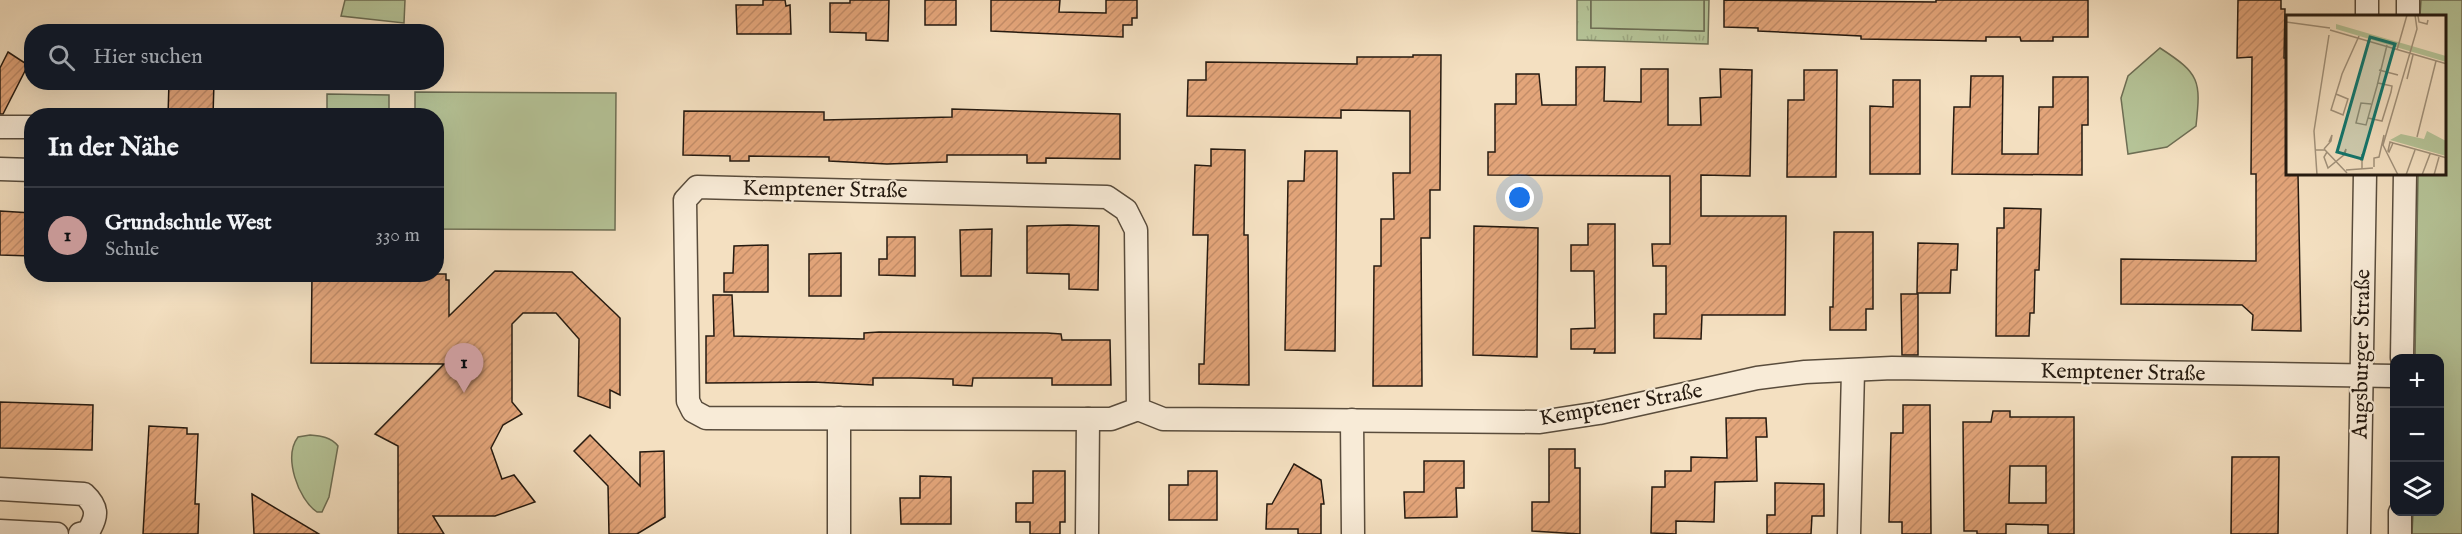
<!DOCTYPE html>
<html lang="de">
<head>
<meta charset="utf-8">
<style>
	:root { --surface:#171b24; --page:#20242c; --text:#f1f3f6; --muted:#9ea1a6; --line:#363941; --accent:#c59692 }
	body { margin:0; font-family:"IM FELL English",serif; background:var(--page); color:var(--text) }
	.controls { position:absolute; right:18px; bottom:18px; display:grid; overflow:hidden; border-radius:12px; box-shadow:0 6px 24px #0002 }
	.controls button { width:54px; height:54px; display:grid; place-items:center; padding:0; border:0; border-bottom:2px solid var(--line); background:var(--surface); color:var(--text); font:30px sans-serif }
	.you { position:absolute; left:1520px; top:198px; width:21px; height:21px; margin:-15px; border:4px solid #fff; border-radius:50%; background:#1a73e8; box-shadow:0 0 0 9px #1a73e833 }
	.badge { display:grid; place-items:center; width:39px; height:39px; border-radius:50%; background:var(--accent); color:#111; font-size:20px; font-weight:700 }
	.pin { position:absolute; translate:-50% -50px; filter:drop-shadow(0 2px 3px #0008) }
	.pin::after { content:''; position:absolute; top:32px; width:21px; height:18px; background:inherit; clip-path:polygon(0 0,100% 0,50% 100%) }
	.list { margin:0; padding:0; list-style:none }
	h2 { display:flex; justify-content:space-between; align-items:center; height:78px; margin:0; padding:0 24px; font-size:26px }
	h2 small { font-size:20px; font-weight:400; color:var(--muted) }
	.list li { display:grid; grid-template-columns:39px 1fr auto; gap:18px; align-items:center; box-sizing:border-box; height:96px; padding:0 24px; border-top:2px solid var(--line) }
	.list b { display:block; font-size:22px; white-space:nowrap }
	.list p { margin:0; font-size:20px; white-space:nowrap; color:var(--muted) }
	.list em { font-size:20px; font-style:normal; color:var(--muted) }
	.icon { flex:none; width:33px; height:33px; fill:none; stroke:currentColor; stroke-width:2; stroke-linecap:round; stroke-linejoin:round }
	.map { position:relative; flex:none; width:2462px; height:534px; overflow:hidden }
	.search { position:absolute; background:var(--surface); box-shadow:0 6px 24px #0002; left:24px; top:24px; width:420px; height:66px; display:flex; align-items:center; gap:15px; box-sizing:border-box; padding:0 21px; border-radius:24px; color:var(--muted); font-size:22px }
	.panel { position:absolute; background:var(--surface); box-shadow:0 6px 24px #0002; left:24px; top:108px; width:420px; height:174px; border-radius:24px }
	.map>svg:first-child { display:block }
	.grass { fill:url(#grass-tufts); stroke:#6d6e54; stroke-width:1.5 }
	.park { fill:#b5c397; stroke:#6d6e54; stroke-width:1.5 }
	.building { fill:url(#building-hatch); stroke:#251a10; stroke-width:1.5; fill-rule:evenodd }
	.lines { fill:none; stroke-linecap:round; stroke-linejoin:round }
	.minor-casing { stroke:#594c3c; stroke-width:25 }
	.minor { stroke:#f8ebd7; stroke-width:22 }
	.labels { text-anchor:middle; dominant-baseline:central; stroke-width:4.5; stroke-linejoin:round; paint-order:stroke }
	.street-label { font-size:22px; fill:#251a10; stroke:#f8ebd7 }
	.inset-road { fill:none; stroke:#a1917a; stroke-width:1.5 }
	.view { fill:#0f766e; fill-opacity:0.15; stroke:#0f766e; stroke-width:3 }
	.inset-edge { fill:none; stroke:#251a10; stroke-width:3 }
</style>
</head>
<body>
<div class="map">
<svg width="2462" height="534" viewBox="0 0 2462 534">
	<defs>
		<pattern id="grass-tufts" width="24" height="20" patternUnits="userSpaceOnUse" patternTransform="scale(1.5)"><rect width="24" height="20" fill="#b5c397"/><path d="M3 7l-1-3M5 7V3M7 7l1-3M15 17l-1-3M17 17v-4M19 17l1-3" fill="none" stroke="#9ca781"/></pattern>
		<pattern id="building-hatch" width="6" height="6" patternUnits="userSpaceOnUse" patternTransform="scale(1.5)"><rect width="6" height="6" fill="#e3a57a"/><path d="M-1 1l2-2M0 6l6-6M5 7l2-2" fill="none" stroke="#c38d68"/></pattern>
	</defs>
	<rect width="100%" height="100%" fill="#f4e0c1"/>
	<filter id="stains"><feTurbulence type="fractalNoise" baseFrequency=".00333" numOctaves="4"/><feColorMatrix values="0 0 0 0 .2 0 0 0 0 .09 0 0 0 0 .02 0 0 0 .5 -.17"/></filter>
	<radialGradient id="worn" r=".72"><stop offset=".6" stop-color="#630" stop-opacity="0"/><stop offset="1" stop-color="#630" stop-opacity=".3"/></radialGradient>
	<!-- grass -->
	<polygon class="grass" points="1577,0 1591,0 1591,28 1704,31 1704,0 1709,0 1708,44 1577,40"/>
	<!-- park -->
	<g class="park">
		<polygon points="345,0 405,0 404,23 341,16"/>
		<polygon points="1591,0 1704,0 1704,31 1591,28"/>
		<polygon points="2421,0 2462,0 2462,534 2412,534 2413,512 2440,512 2440,358 2415,358 2418,174 2446,174 2446,16 2420,16"/>
		<path d="M2160,48c40,26 41,32 36,78l-29,21 -39,7 -7,-56 7,-22z"/>
		<polygon points="415,92 616,93 615,230 437,229 436,116 415,115"/>
		<polygon points="327,94 389,95 389,115 327,115"/>
		<path d="M310,435c11,1 21,2 28,11l-9,51 -7,15h-5c-19,-13 -34,-55 -19,-75z"/>
	</g>
	<!-- building -->
	<g class="building">
		<polygon points="763,0 785,0 786,6 790,5 791,34 737,34 736,5 763,5"/>
		<polygon points="850,0 889,0 888,41 866,40 866,33 830,32 830,3 850,3"/>
		<rect x="925" y="0" width="31" height="25"/>
		<polygon points="991,0 1060,0 1059,12 1106,13 1106,0 1137,0 1137,18 1132,18 1132,25 1123,25 1123,37 991,31"/>
		<polygon points="1724,0 1936,2 1936,0 2088,0 2088,37 2053,37 2053,41 2021,41 2020,37 1986,37 1986,41 1861,39 1861,36 1758,31 1758,28 1724,27"/>
		<polygon points="2238,0 2281,0 2281,9 2285,9 2284,58 2288,58 2288,174 2298,174 2301,331 2252,330 2253,315 2242,305 2121,304 2121,259 2256,261 2256,174 2251,174 2252,57 2237,58"/>
		<polygon points="8,52 28,65 3,114 0,114 0,68"/>
		<polygon points="1413,55 1441,55 1440,190 1430,190 1430,238 1421,238 1422,386 1373,386 1374,266 1381,266 1381,219 1394,219 1393,173 1410,173 1410,111 1341,110 1341,118 1187,116 1188,80 1206,80 1206,62 1357,64 1357,57 1413,57"/>
		<polygon points="1576,67 1605,67 1604,101 1641,102 1641,69 1668,69 1668,125 1701,125 1700,98 1721,97 1720,69 1752,70 1750,176 1701,175 1701,216 1786,216 1785,315 1702,315 1701,339 1654,338 1654,314 1666,314 1666,266 1653,266 1652,244 1670,244 1670,176 1488,175 1488,152 1495,152 1495,104 1516,104 1516,74 1539,74 1542,105 1576,105"/>
		<polygon points="1804,70 1837,70 1836,177 1787,177 1788,100 1804,100"/>
		<polygon points="1971,76 2003,76 2002,154 2038,154 2039,107 2053,107 2053,77 2088,77 2088,125 2082,125 2082,175 1952,174 1954,107 1970,107"/>
		<polygon points="1893,80 1920,80 1920,174 1870,174 1870,106 1893,107"/>
		<polygon points="169,82 214,82 213,116 168,116"/>
		<polygon points="952,109 1120,114 1120,159 1046,158 1046,163 1027,163 1027,155 947,155 947,162 887,164 829,161 829,157 749,156 749,161 730,161 730,156 683,155 684,111 824,112 824,120 952,117"/>
		<polygon points="1211,149 1245,150 1244,235 1248,235 1249,385 1199,384 1199,364 1204,364 1208,235 1193,235 1195,165 1211,166"/>
		<polygon points="1305,151 1337,151 1335,351 1285,350 1288,181 1304,181"/>
		<polygon points="2004,208 2041,209 2039,270 2035,270 2034,313 2030,313 2029,336 1996,336 1997,228 2004,228"/>
		<polygon points="0,211 32,213 32,256 0,255"/>
		<polygon points="1588,224 1615,224 1615,353 1594,353 1595,349 1571,349 1571,329 1595,328 1594,271 1571,271 1571,245 1588,245"/>
		<polygon points="1068,225 1099,226 1098,290 1069,289 1069,274 1027,273 1027,226"/>
		<polygon points="1474,226 1538,228 1537,357 1473,355"/>
		<polygon points="992,229 991,276 961,276 960,230"/>
		<polygon points="1834,232 1873,232 1873,309 1866,309 1866,330 1830,330 1830,307 1833,307"/>
		<polygon points="887,237 915,237 915,276 879,275 879,259 887,259"/>
		<polygon points="1918,243 1958,244 1957,270 1951,270 1950,293 1917,293"/>
		<polygon points="768,245 768,292 724,292 724,273 733,273 734,246"/>
		<polygon points="841,253 841,296 809,296 809,254"/>
		<polygon points="495,271 572,272 617,315 620,318 620,395 610,390 610,408 578,396 579,339 556,313 523,313 512,324 512,402 522,414 503,425 491,448 502,479 514,475 535,502 495,516 433,516 444,534 398,534 398,446 375,434 444,364 311,363 312,274 446,274 446,280 449,280 449,316"/>
		<polygon points="1901,294 1918,294 1918,355 1902,355"/>
		<polygon points="713,295 732,295 734,336 864,339 864,333 879,332 1047,333 1061,334 1062,340 1110,340 1111,385 1052,385 1052,378 973,378 972,386 953,385 953,379 912,378 873,378 873,385 813,382 706,383 706,336 714,336"/>
		<polygon points="0,402 93,405 92,450 0,448"/>
		<polygon points="1903,405 1930,405 1931,534 1902,534 1902,522 1889,522 1891,433 1903,433"/>
		<path d="M1993,411h17v6h64v117h-26v-9l-42,-1v10h-29v-3h-13l-1,-109h28zM2010,466h36v37h-37z"/>
		<polygon points="1726,418 1766,418 1767,437 1756,437 1757,481 1715,482 1714,522 1676,521 1676,534 1651,533 1652,487 1665,487 1665,471 1691,471 1691,457 1727,458"/>
		<polygon points="149,426 187,428 187,434 198,434 195,504 199,504 198,534 143,534"/>
		<polygon points="590,435 640,486 640,452 664,451 665,517 637,534 609,534 608,486 574,451"/>
		<polygon points="1549,449 1575,449 1575,468 1580,468 1580,534 1532,531 1532,502 1549,502"/>
		<polygon points="2232,457 2279,457 2278,534 2231,534"/>
		<polygon points="1424,461 1464,461 1464,488 1456,488 1457,517 1405,518 1404,492 1424,492"/>
		<polygon points="1294,464 1321,480 1324,504 1321,504 1321,534 1298,534 1298,529 1266,529 1267,504 1272,504"/>
		<polygon points="1033,471 1065,471 1065,522 1060,522 1060,534 1030,534 1030,522 1016,522 1016,503 1033,503"/>
		<polygon points="1188,471 1217,471 1217,520 1169,520 1169,485 1188,485"/>
		<polygon points="920,476 951,477 951,524 901,524 900,498 920,498"/>
		<polygon points="1775,483 1824,484 1824,516 1812,516 1811,534 1767,534 1767,515 1775,515"/>
		<polygon points="252,494 319,534 254,534"/>
	</g>
	<g class="lines">
		<!-- minor casing -->
		<g class="minor-casing">
			<g id="minor">
				<polyline points="2367,16 2367,0"/>
				<polyline points="2408,16 2408,0"/>
				<polyline points="0,127 32,127"/>
				<polyline points="0,169 32,170"/>
				<polyline points="2402,358 2405,174"/>
				<polyline points="1138,409 1136,230 1126,210 1107,197 697,187 685,200 688,401 693,411 706,418 1088,419 1111,419 1138,409 1163,419 1540,422 1599,413 1757,378 1805,372 1892,368 2394,376"/>
				<polyline points="1352,420 1353,534"/>
				<path d="M0,489l84,5c14,13 14,22 4,38l-8,2"/>
				<polyline points="0,531 57,534"/>
				<polyline points="839,534 839,418"/>
				<polyline points="1087,534 1088,419"/>
				<polyline points="1849,534 1853,371"/>
				<polyline points="2359,534 2365,174"/>
				<polyline points="2400,534 2400,512"/>
			</g>
		</g>
		<!-- minor -->
		<use href="#minor" class="minor"/>
	</g>
	<g class="labels">
		<!-- street labels -->
		<g class="street-label">
			<text transform="translate(825 190) rotate(1)">Kemptener Straße</text>
			<text transform="translate(2362 354) rotate(-89)">Augsburger Straße</text>
			<text transform="translate(2123 373) rotate(1)">Kemptener Straße</text>
			<text transform="translate(1621 405) rotate(-10)">Kemptener Straße</text>
		</g>
	</g>
	<!-- overview -->
	<g transform="translate(2286 15)">
		<rect width="160" height="160" fill="#f4e0c1"/>
		<path d="M50,9l110,32v6l-110,-33zM141,116l19,10v15l-56,-16 11,-6 23,5z" fill="#b5c397"/>
		<path class="inset-road" d="M132,1l1,6 8,2 1,-4M0,7l44,6M44,15l117,34M111,35l10,-35M93,55l19,5M121,64l6,-24M50,79l12,5 -5,16 -12,-5 9,-29 2,-7 17,-38M85,89l-10,-1 -5,20 10,2 11,-39 10,-41M82,103l14,3 9,-29 1,-6 -14,-3M131,122l19,-76M104,127l3,1 -4,9 -1,-1zM107,128l54,15M38,134l7,-8 1,-6 -3,7M29,135h10l22,23M41,137l-3,5 4,11 17,-14 1,-5 -3,6M75,146l1,-7v15M88,152v-9l5,-1 5,-22M60,155l27,-2M31,160l-3,-44 15,-96M112,160l-15,-30 34,-116 -2,-14M120,160l9,-25M136,160l8,-21M148,160l5,-18"/>
		<path class="view" d="M84,22l25,7 -33,115 -25,-7z"/>
		<rect width="160" height="160" class="inset-edge"/>
	</g>
	<rect width="100%" height="100%" filter="url(#stains)"/>
	<rect width="100%" height="100%" fill="url(#worn)"/>
</svg>
<div class="controls">
<button>+</button>
<button>−</button>
<button><svg class="icon" aria-label="layers" viewBox="0 0 24 24"><path d="M12 4l9 5-9 5-9-5zM3 14l9 5 9-5"/></svg></button>
</div>
<div class="you"></div>
<div class="pin badge" style="left:464px;top:393px">1</div>
<div class="search"><svg class="icon" aria-label="search" viewBox="0 0 24 24"><circle cx="10" cy="10" r="6"/><path d="M15 15l6 6"/></svg>Hier suchen</div>
<section class="panel">
<h2>In der Nähe<small></small></h2>
<ul class="list">
<li><span class="badge">1</span><div><b>Grundschule West</b><p>Schule</p></div><em>330 m</em></li>
</ul>
</section>
</div>
</body>
</html>
